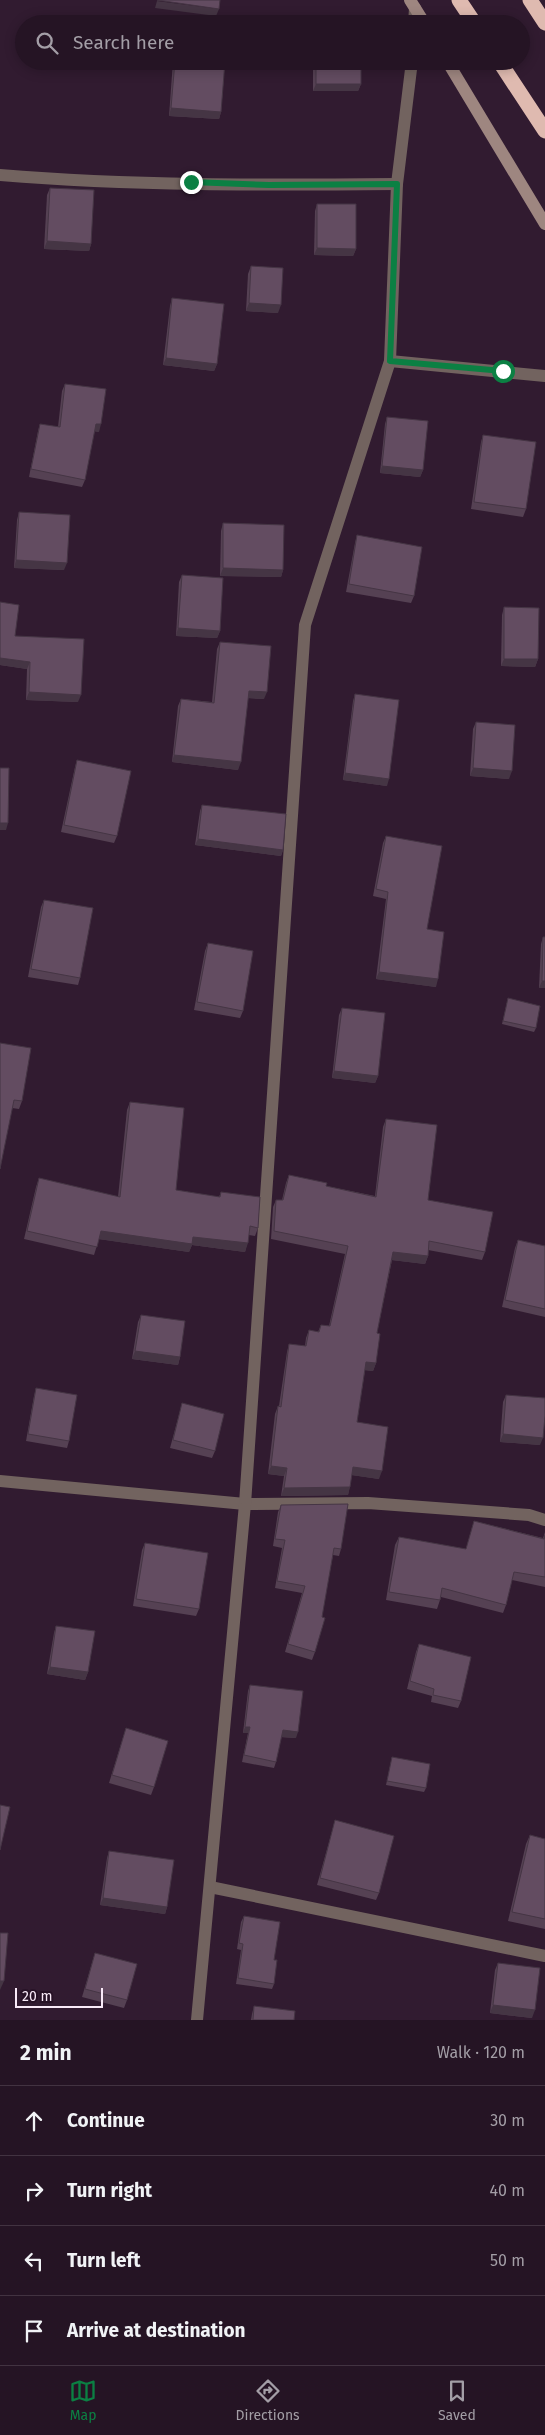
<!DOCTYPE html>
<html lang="en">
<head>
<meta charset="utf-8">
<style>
	:root { --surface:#251424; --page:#312131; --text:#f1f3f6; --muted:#a39ea6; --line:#423341; --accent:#0b8043 }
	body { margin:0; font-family:"Fira Sans",sans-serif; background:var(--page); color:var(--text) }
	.scale { position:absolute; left:15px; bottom:12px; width:88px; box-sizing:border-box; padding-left:5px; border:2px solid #f9eaf8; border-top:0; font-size:14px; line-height:18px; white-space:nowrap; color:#f9eaf8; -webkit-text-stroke:4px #271226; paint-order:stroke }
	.stop { position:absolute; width:15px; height:15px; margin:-11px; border:4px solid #0b8043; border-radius:50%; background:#fff }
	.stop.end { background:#0b8043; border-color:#fff; box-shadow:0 1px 5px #0008 }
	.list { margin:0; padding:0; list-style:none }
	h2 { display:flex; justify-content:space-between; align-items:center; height:65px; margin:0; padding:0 20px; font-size:21px }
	h2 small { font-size:16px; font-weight:400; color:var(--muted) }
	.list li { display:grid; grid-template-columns:32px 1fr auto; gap:15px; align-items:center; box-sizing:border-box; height:70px; padding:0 20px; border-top:1px solid var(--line) }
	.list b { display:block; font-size:19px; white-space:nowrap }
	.list em { font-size:16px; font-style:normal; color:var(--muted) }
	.icon { flex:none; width:28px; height:28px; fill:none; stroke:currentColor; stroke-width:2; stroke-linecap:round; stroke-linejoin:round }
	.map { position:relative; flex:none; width:545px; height:2020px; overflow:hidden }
	.search { position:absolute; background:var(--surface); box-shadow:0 2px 12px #0003; left:15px; right:15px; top:15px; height:55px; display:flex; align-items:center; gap:12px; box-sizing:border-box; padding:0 18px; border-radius:28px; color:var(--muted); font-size:19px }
	.sheet { height:345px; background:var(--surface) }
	nav { display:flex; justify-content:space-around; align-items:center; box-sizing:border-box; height:70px; border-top:1px solid var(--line); background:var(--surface); font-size:14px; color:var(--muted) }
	nav a { display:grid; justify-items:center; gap:2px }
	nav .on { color:var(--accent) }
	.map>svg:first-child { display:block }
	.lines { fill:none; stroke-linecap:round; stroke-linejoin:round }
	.street { stroke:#72635f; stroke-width:12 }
	.secondary { stroke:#9e8680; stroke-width:12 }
	.highway { stroke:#dfbab0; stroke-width:15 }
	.wall { fill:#554153 }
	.shaded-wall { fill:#453544 }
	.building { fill:#634c61; stroke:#453544 }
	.route { stroke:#0b8043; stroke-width:6 }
</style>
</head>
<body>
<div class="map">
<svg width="545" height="2020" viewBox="0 0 545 2020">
	<rect width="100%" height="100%" fill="#311b30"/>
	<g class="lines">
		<!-- street -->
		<g class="street">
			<polyline points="414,24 415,8"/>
			<path d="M0,175c132,11 265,10 397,9"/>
			<polyline points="390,361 545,376"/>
			<polyline points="0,1481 245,1504 368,1503 529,1515 545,1520"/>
			<polyline points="210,1887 545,1956"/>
			<polyline points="197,2020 245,1504 305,625 390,361 397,184 412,61"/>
		</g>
		<!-- secondary -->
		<g class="secondary">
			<polyline points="410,0 425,24"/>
			<polyline points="447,61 545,224"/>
		</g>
		<!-- highway -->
		<g class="highway">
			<polyline points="459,0 475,24"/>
			<polyline points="530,0 545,23"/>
			<polyline points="499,61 545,131"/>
		</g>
	</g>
	<!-- wall -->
	<g class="wall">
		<polygon points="173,61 225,61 221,112 219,119 169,116"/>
		<polygon points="314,61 361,61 361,84 358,91 313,91 313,65"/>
		<polygon points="50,188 91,244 89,251 44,249 47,195"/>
		<polygon points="317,204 356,249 353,256 314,255 315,211"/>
		<polygon points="251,266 278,313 246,311 248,274"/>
		<polygon points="172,298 217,364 214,371 163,365 170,306"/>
		<polygon points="65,384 99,432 94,431 85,480 82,487 29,477 38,431 40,424 58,427 62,391"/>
		<polygon points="387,417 423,470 420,477 380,473 385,424"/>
		<polygon points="483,435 526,509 523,517 471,509 481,442"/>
		<polygon points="19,512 64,570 14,568 17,520"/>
		<polygon points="223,523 283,570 281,577 220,576 221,531"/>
		<polygon points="357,535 414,596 411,603 346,592 355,543"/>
		<polygon points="182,575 220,631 217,638 176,636 179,582"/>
		<polygon points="0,602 15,636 78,702 26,700 27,669 0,665"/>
		<polygon points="504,607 538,659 535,667 501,666 502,615"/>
		<polygon points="220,642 264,699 248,698 238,770 172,762 178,706 181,699 212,702 217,649"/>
		<polygon points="355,694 387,786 343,780 353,701"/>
		<polygon points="476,722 509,779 470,776 473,729"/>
		<polygon points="77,760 117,836 114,843 61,832 75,767"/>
		<polygon points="202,805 283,850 281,856 195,845 200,811"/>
		<polygon points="386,836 427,929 436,987 376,979 386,899 373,896 383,843"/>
		<polygon points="44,900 80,978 78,985 28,977 41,907"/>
		<polygon points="543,937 545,988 539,988 541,944"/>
		<polygon points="208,943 243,1011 240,1018 194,1010 205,951"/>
		<polygon points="508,998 536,1028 534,1032 502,1024"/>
		<polygon points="342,1008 378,1076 375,1083 332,1078 339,1015"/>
		<polygon points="0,1043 22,1101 19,1109 12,1108"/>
		<polygon points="130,1102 176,1190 219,1197 221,1192 258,1228 255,1236 249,1235 245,1252 192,1245 189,1252 99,1239 94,1255 24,1239 36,1187 39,1178 118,1197 127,1110"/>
		<polygon points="386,1119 428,1200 485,1252 482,1260 428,1250 428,1256 425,1264 392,1260 377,1333 376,1363 373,1371 365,1370 357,1422 379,1479 352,1475 348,1495 281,1496 284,1476 268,1474 275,1414 278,1406 279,1406 287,1352 289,1344 305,1346 306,1338 309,1330 318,1332 321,1325 329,1326 345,1254 271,1239 273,1207 276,1200 282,1200 286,1183 289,1175 326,1186 375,1196 383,1127"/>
		<polygon points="518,1240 545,1246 545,1317 502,1307 515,1248"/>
		<polygon points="141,1315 180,1357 178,1365 132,1359 138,1322"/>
		<polygon points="36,1388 69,1441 67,1448 26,1441 34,1396"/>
		<polygon points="506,1395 540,1445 500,1442 503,1402"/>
		<polygon points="182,1403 215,1451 212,1458 170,1448 180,1411"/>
		<polygon points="281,1505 341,1549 339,1556 333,1555 315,1652 312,1660 285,1652 302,1593 275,1588 282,1548 273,1546 278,1512"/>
		<polygon points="474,1521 543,1538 545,1532 545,1587 512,1580 506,1605 503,1613 441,1597 437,1609 386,1600 395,1545 399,1537 466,1549"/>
		<polygon points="145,1543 199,1609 196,1616 133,1606 142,1550"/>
		<polygon points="56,1626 88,1672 85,1680 47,1674 54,1633"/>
		<polygon points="419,1644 461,1701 458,1708 431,1702 432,1696 407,1689 416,1652"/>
		<polygon points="250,1685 296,1738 281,1737 276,1762 274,1768 242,1762 248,1733 243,1733 248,1691"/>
		<polygon points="126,1728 154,1787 151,1795 109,1783"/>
		<polygon points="392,1757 426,1788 424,1792 386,1785"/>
		<polygon points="335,1820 379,1893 376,1900 317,1885 333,1828"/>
		<polygon points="530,1835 545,1839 545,1929 508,1921 526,1844"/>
		<polygon points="109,1851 167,1907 165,1914 100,1905 107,1858"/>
		<polygon points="244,1916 274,1960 274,1984 272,1989 236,1984 241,1950 237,1949 241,1922"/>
		<polygon points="95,1953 127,2000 124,2008 82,1997"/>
		<polygon points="498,1963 532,2018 490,2013 495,1970"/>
		<polygon points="254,2006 294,2020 251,2020 252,2014"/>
	</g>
	<!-- shaded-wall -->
	<g class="shaded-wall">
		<polygon points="157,1 219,9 216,16 155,8"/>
		<polygon points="316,84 361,84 358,91 313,91"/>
		<polygon points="171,108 221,112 219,119 169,116"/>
		<polygon points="47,241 91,244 89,251 44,249"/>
		<polygon points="317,248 356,249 353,256 314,255"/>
		<polygon points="249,303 281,305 278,313 246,311"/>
		<polygon points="166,358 217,364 214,371 163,365"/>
		<polygon points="96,424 101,424 99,432 93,431"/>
		<polygon points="382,466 423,470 420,477 380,473"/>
		<polygon points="16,560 67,563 64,570 14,568"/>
		<polygon points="223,568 283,570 281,577 220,576"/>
		<polygon points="178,628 220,631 217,638 176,636"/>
		<polygon points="0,658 30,662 27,669 0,665"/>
		<polygon points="504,659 538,659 535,667 501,666"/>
		<polygon points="249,691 267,692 264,699 246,698"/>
		<polygon points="29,692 81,695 78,702 26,700"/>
		<polygon points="174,755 241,762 238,770 172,762"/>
		<polygon points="473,768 512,771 509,779 470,776"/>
		<polygon points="345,773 389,779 387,786 343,780"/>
		<polygon points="0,823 8,823 6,830 0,830"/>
		<polygon points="198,839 283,850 281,856 195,845"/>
		<polygon points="379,972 438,979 436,987 376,979"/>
		<polygon points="542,981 545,981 545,988 539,988"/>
		<polygon points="334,1071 378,1076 375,1083 332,1078"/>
		<polygon points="101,1231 193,1237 248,1243 245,1252 192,1245 189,1252 98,1239"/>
		<polygon points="393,1252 428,1256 425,1264 391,1260"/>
		<polygon points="135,1351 180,1357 178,1365 132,1359"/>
		<polygon points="366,1362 376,1363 373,1371 363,1370"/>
		<polygon points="503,1434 543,1438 540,1445 500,1442"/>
		<polygon points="271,1466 287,1468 284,1476 268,1474"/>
		<polygon points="353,1467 382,1471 379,1479 351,1475"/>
		<polygon points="350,1487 348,1495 281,1496 284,1488"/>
		<polygon points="50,1667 88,1672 85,1680 47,1674"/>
		<polygon points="245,1727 250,1727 248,1733 243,1733"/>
		<polygon points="283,1730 298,1732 296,1738 280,1737"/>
		<polygon points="103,1898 167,1907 165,1914 100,1905"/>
		<polygon points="0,1981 4,1981 0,1990"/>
		<polygon points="493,2005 535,2010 532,2018 490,2013"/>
	</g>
	<!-- building -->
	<g class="building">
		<polygon points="157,0 220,0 219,9"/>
		<polygon points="175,61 225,61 221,112 171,108"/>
		<rect x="316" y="61" width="45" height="23"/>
		<polygon points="50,188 94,190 91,244 47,241"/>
		<polygon points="317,204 356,204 356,249 317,248"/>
		<polygon points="251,266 283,268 281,305 249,303"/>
		<polygon points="172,298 224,304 217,364 166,358"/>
		<polygon points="65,384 106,389 101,424 96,424 85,480 31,469 40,424 60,427"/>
		<polygon points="387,417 428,421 423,470 382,466"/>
		<polygon points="483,435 536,442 526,509 474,502"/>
		<polygon points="19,512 70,515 67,563 16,560"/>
		<polygon points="223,523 284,525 283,570 223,568"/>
		<polygon points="357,535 422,547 414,596 349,584"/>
		<polygon points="182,575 223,578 220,631 178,628"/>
		<polygon points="0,602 19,605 15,636 84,639 81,695 29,692 30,662 0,658"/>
		<polygon points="504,607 539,608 538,659 504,659"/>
		<polygon points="220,642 271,646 267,692 249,691 241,762 174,755 181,699 214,703"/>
		<polygon points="355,694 399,700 389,779 345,773"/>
		<polygon points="476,722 515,725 512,771 473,768"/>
		<polygon points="77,760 131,771 117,836 64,825"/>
		<polygon points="0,768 9,768 8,823 0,823"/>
		<polygon points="202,805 286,814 283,850 198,839"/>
		<polygon points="386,836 442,846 427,929 444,932 438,979 379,972 388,892 376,889"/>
		<polygon points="44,900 93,908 80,978 31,969"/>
		<polygon points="543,937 545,937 545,981 542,981"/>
		<polygon points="208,943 253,951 243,1011 197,1002"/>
		<polygon points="508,998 540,1006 536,1028 503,1021"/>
		<polygon points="342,1008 385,1013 378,1076 334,1071"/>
		<polygon points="0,1043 31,1048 22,1101 14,1100 0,1169"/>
		<polygon points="130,1102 184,1108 176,1190 220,1197 221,1192 260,1197 258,1228 250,1226 248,1243 193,1237 192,1244 101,1231 97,1247 27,1231 39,1178 120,1197"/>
		<polygon points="386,1119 437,1125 428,1200 493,1212 485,1252 429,1241 428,1256 393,1252 377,1333 380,1334 376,1363 366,1362 357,1422 388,1427 382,1471 353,1467 350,1487 284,1488 287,1468 271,1466 278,1406 281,1407 289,1344 306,1346 309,1330 319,1332 321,1325 330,1326 348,1246 274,1231 276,1200 283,1200 289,1175 327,1183 326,1186 376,1197"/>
		<polygon points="518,1240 545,1246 545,1309 505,1300"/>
		<polygon points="141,1315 185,1321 180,1357 135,1351"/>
		<polygon points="36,1388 77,1395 69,1441 28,1434"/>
		<polygon points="506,1395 545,1398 545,1416 543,1438 503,1434"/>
		<polygon points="182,1403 224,1414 215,1451 173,1440"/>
		<polygon points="348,1504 341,1549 334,1548 322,1617 325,1618 315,1652 288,1644 305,1586 277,1581 285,1540 275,1539 281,1505"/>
		<polygon points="474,1521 544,1539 545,1535 545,1577 514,1572 506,1605 442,1588 440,1600 389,1592 399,1537 466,1549"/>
		<polygon points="145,1543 208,1553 199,1609 136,1599"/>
		<polygon points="56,1626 95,1631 88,1672 50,1667"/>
		<polygon points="419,1644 471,1657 461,1701 433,1695 434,1689 410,1681"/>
		<polygon points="250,1685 303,1691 298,1732 283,1730 276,1762 244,1755 250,1727 245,1727"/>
		<polygon points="126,1728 168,1741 154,1787 112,1775"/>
		<polygon points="392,1757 430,1764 426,1788 387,1781"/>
		<polygon points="0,1805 10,1807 0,1850"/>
		<polygon points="335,1820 394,1836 379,1893 320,1878"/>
		<polygon points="530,1835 545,1839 545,1919 512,1912"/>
		<polygon points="109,1851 174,1860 167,1907 103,1898"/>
		<polygon points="244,1916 280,1922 274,1960 277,1960 274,1984 238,1978 243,1944 239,1943"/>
		<polygon points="0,1933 8,1933 4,1981 0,1981"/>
		<polygon points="95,1953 137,1964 127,2000 85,1989"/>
		<polygon points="498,1963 540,1968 535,2010 493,2005"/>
		<polygon points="254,2006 295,2011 294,2020 253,2020"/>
	</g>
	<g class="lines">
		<!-- route -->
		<polyline class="route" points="191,182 269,185 397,184 390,361 503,371"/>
	</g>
</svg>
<div class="scale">20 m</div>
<div class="stop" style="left:503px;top:371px"></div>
<div class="stop end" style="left:191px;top:182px"></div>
<div class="search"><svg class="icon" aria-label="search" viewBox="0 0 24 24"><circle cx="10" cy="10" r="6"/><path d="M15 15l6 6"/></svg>Search here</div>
</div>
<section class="sheet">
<h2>2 min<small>Walk · 120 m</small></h2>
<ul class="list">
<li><svg class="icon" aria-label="ahead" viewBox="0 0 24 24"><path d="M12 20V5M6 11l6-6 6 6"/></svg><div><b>Continue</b></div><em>30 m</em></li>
<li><svg class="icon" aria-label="right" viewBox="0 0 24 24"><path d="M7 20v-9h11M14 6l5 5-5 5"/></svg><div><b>Turn right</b></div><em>40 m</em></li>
<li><svg class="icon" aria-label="left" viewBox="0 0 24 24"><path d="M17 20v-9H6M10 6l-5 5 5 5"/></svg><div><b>Turn left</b></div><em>50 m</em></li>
<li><svg class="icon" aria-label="arrive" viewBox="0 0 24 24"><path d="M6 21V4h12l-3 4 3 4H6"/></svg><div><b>Arrive at destination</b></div></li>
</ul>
</section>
<nav>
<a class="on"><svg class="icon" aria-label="map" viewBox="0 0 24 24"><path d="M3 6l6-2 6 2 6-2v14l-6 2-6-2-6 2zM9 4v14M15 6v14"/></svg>Map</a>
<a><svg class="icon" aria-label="directions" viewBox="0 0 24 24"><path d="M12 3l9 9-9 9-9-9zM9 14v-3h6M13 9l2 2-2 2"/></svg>Directions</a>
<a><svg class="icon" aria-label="saved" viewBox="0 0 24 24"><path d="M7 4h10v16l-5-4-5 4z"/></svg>Saved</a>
</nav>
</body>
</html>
